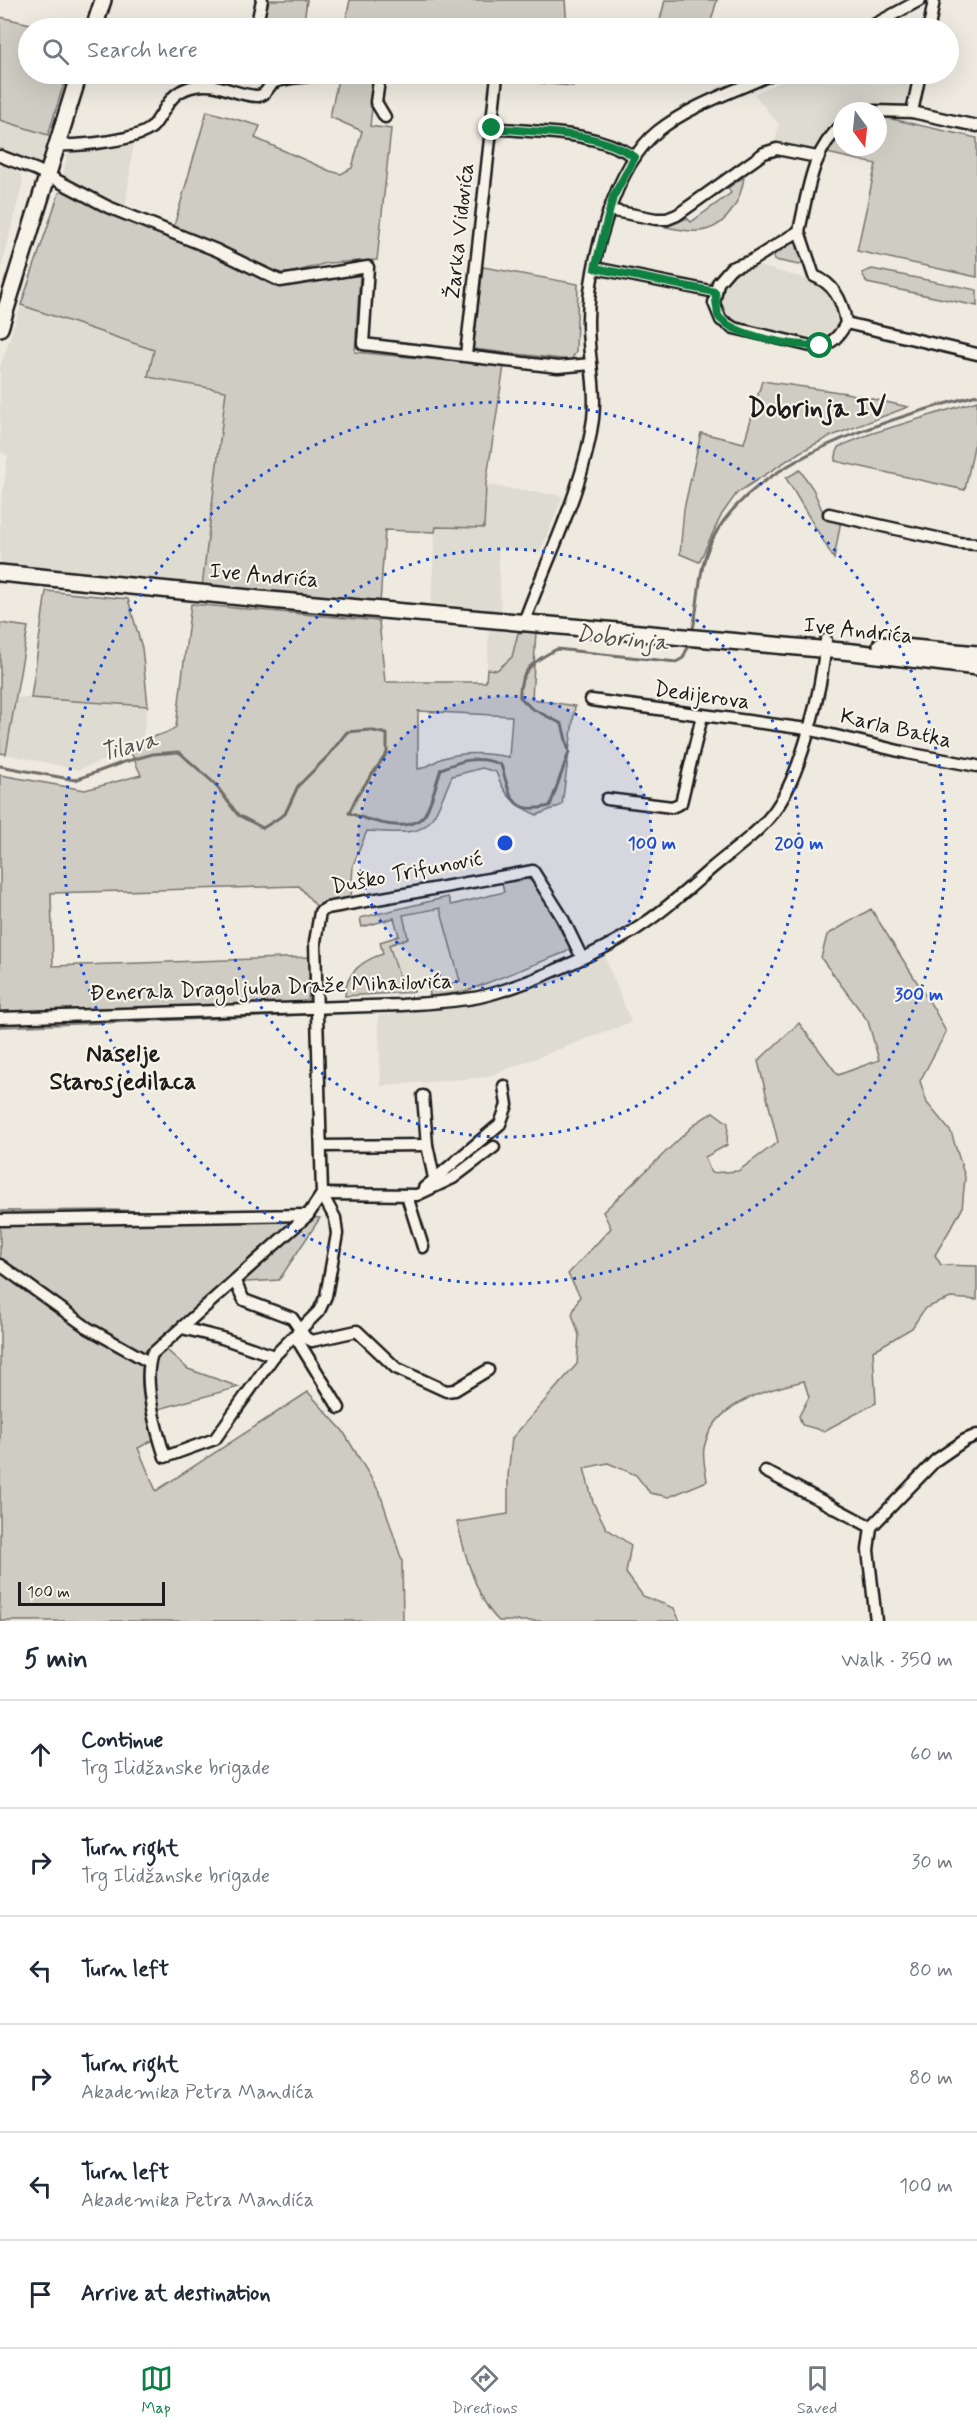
<!DOCTYPE html>
<html lang="en">
<head>
<meta charset="utf-8">
<style>
	:root { --surface:#fff; --page:#f2f2f3; --text:#1f2937; --muted:#747a83; --line:#e0e1e3; --accent:#0b8043 }
	body { margin:0; font-family:Mynerve,sans-serif; background:var(--page); color:var(--text) }
	.compass { position:absolute; left:833px; top:102px; width:54px; height:54px; border-radius:50%; background:var(--surface); box-shadow:0 6px 24px #0002; rotate:165deg }
	.scale { position:absolute; left:18px; bottom:15px; width:147px; box-sizing:border-box; padding-left:6px; border:3px solid #1c1c1c; border-top:0; font-size:16px; line-height:21px; white-space:nowrap; color:#1c1c1c; -webkit-text-stroke:4px #f7f3e8; paint-order:stroke }
	.stop { position:absolute; width:18px; height:18px; margin:-14px; border:4px solid #0b8043; border-radius:50%; background:#fff }
	.stop.end { background:#0b8043; border-color:#fff; box-shadow:0 2px 6px #0008 }
	.list { margin:0; padding:0; list-style:none }
	h2 { display:flex; justify-content:space-between; align-items:center; height:78px; margin:0; padding:0 24px; font-size:26px }
	h2 small { font-size:20px; font-weight:400; color:var(--muted) }
	.list li { display:grid; grid-template-columns:39px 1fr auto; gap:18px; align-items:center; box-sizing:border-box; height:108px; padding:0 24px; border-top:2px solid var(--line) }
	.list b { display:block; font-size:22px; white-space:nowrap }
	.list p { margin:0; font-size:20px; white-space:nowrap; color:var(--muted) }
	.list em { font-size:20px; font-style:normal; color:var(--muted) }
	.icon { flex:none; width:33px; height:33px; fill:none; stroke:currentColor; stroke-width:2; stroke-linecap:round; stroke-linejoin:round }
	.map { position:relative; flex:none; width:977px; height:1621px; overflow:hidden }
	.search { position:absolute; background:var(--surface); box-shadow:0 6px 24px #0002; left:18px; right:18px; top:18px; height:66px; display:flex; align-items:center; gap:15px; box-sizing:border-box; padding:0 21px; border-radius:33px; color:var(--muted); font-size:22px }
	.sheet { height:726px; background:var(--surface) }
	nav { display:flex; justify-content:space-around; align-items:center; box-sizing:border-box; height:84px; border-top:2px solid var(--line); background:var(--surface); font-size:16px; color:var(--muted) }
	nav a { display:grid; justify-items:center; gap:3px }
	nav .on { color:var(--accent) }
	.map>svg:first-child { display:block }
	.built { fill:#dedbd1 }
	.green { fill:#cfccc3; stroke:#767470; stroke-width:1.5; fill-rule:evenodd }
	.lines { fill:none; stroke-linecap:round; stroke-linejoin:round }
	.stream { stroke:#6f6d69; stroke-width:3 }
	.minor-casing { stroke:#1c1c1c; stroke-width:15 }
	.secondary-casing { stroke:#1c1c1c; stroke-width:20 }
	.minor { stroke:#f7f3e8; stroke-width:10 }
	.secondary { stroke:#f7f3e8; stroke-width:15 }
	.route { stroke:#0b8043; stroke-width:8 }
	.ring { fill:none; stroke:#1d4ed8; stroke-width:3; stroke-dasharray:3 6 }
	.labels { text-anchor:middle; dominant-baseline:central; stroke-width:4.5; stroke-linejoin:round; paint-order:stroke }
	.street-label { font-size:22px; fill:#1c1c1c; stroke:#f7f3e8 }
	.water-label { font-size:24px; font-style:italic; fill:#535250; stroke:#f7f3e8 }
	.neighbourhood-label { font-size:24px; font-weight:bold; fill:#1c1c1c; stroke:#f7f3e8 }
	.quarter-label { font-size:26px; font-weight:bold; fill:#1c1c1c; stroke:#f7f3e8 }
	.centre { fill:#1d4ed8; stroke:#f7f3e8; stroke-width:3 }
	.ring-label { font-size:18px; text-anchor:middle; font-weight:bold; fill:#1d4ed8; stroke:#f7f3e8; stroke-width:4.5; stroke-linejoin:round; paint-order:stroke }
</style>
</head>
<body>
<div class="map">
<svg width="977" height="1621" viewBox="0 0 977 1621">
	<rect width="100%" height="100%" fill="#eeeae0"/>
	<filter id="ink" filterUnits="userSpaceOnUse"><feTurbulence type="fractalNoise" baseFrequency=".0167" numOctaves="2"/><feDisplacementMap in="SourceGraphic" scale="12" xChannelSelector="R" yChannelSelector="G"/><feConvolveMatrix kernelMatrix="1 2 1 2 8 2 1 2 1" color-interpolation-filters="sRGB"/></filter>
	<g filter="url(#ink)">
		<!-- built -->
		<g class="built">
			<polygon points="797,74 913,74 906,105 842,111 842,120 817,151 775,142 779,125 754,94"/>
			<polygon points="0,120 48,135 41,161 37,163 0,150"/>
			<polygon points="134,140 125,209 62,179 68,151"/>
			<polygon points="0,164 20,173 23,182 0,272"/>
			<polygon points="751,264 825,284 835,293 842,324 824,343 745,330 724,318 719,300 721,287 732,271"/>
			<polygon points="21,305 154,350 148,377 227,391 202,587 0,564 0,510 8,455 0,452 0,367"/>
			<polygon points="486,485 563,496 540,553 498,548 501,611 431,603 435,527 484,528"/>
			<polygon points="489,630 518,633 512,657 497,670 487,669"/>
			<polygon points="16,697 148,706 143,737 124,752 79,770 6,754"/>
			<polygon points="440,907 570,948 566,952 414,992 412,983 399,976 389,945 408,937 402,915"/>
			<polygon points="603,952 631,1022 486,1077 381,1086 378,1015 494,1001"/>
		</g>
		<!-- green -->
		<g class="green">
			<polygon points="268,0 307,0 303,28 261,28"/>
			<polygon points="350,0 565,0 567,28 344,28"/>
			<polygon points="665,0 717,0 709,28 658,28"/>
			<polygon points="0,17 48,28 28,28 28,74 67,74 48,135 0,120"/>
			<polygon points="339,74 376,74 370,126 391,129 377,260 327,263 290,273 281,273 174,226 207,111 260,126 255,138 330,171 341,174 352,168 362,131 330,117"/>
			<polygon points="540,74 572,74 573,86 539,83"/>
			<polygon points="887,118 977,138 977,277 857,251 876,164 827,153 829,144 842,133 842,147 878,147 878,119"/>
			<path d="M744,177c-3,24 -18,52 -45,54 -10,1 -22,-2 -33,-4l21,-9 4,4 40,-29 -3,-5z"/>
			<polygon points="63,190 149,230 226,258 273,284 296,284 360,275 355,352 504,366 486,484 484,528 436,527 435,532 385,530 380,603 202,587 226,391 148,377 154,350 21,305 59,193"/>
			<polygon points="796,238 804,262 799,265 775,260 773,253"/>
			<polygon points="483,267 578,284 576,352 571,360 473,349"/>
			<polygon points="872,269 977,290 977,306 867,283 862,273"/>
			<polygon points="762,381 846,393 908,407 829,437 800,452 737,493 722,514 699,562 680,554 684,509 701,433 744,443"/>
			<polygon points="977,401 977,432 965,490 835,461 838,447 870,434"/>
			<polygon points="800,470 813,489 825,517 841,520 834,559 786,478"/>
			<polygon points="46,591 128,599 142,648 148,706 31,698"/>
			<path d="M191,604l188,17 6,61h101l1,-13 10,1 15,-13 6,-24 18,-2 -4,68 43,7 -13,99 -25,10c-22,-9 -33,-20 -41,-43l-14,-4 -30,8c-25,57 -20,59 -85,55l-14,34 -2,33 -35,8 -17,-20 -248,7 2,73 258,-9 -4,58 -307,12v-252l85,15 56,-15 -12,-27c19,-15 29,-8 47,-21zM418,711l94,5 -3,41c-21,-4 -45,-6 -66,1 -9,3 -15,10 -25,11z"/>
			<polygon points="0,623 28,627 6,754 0,753"/>
			<path d="M525,877l11,7 34,64 -4,4 -102,40 -34,4 -1,-8 31,-7 -20,-73 -37,7 5,23 -19,7 10,31 13,7 2,9 -69,4c0,-23 18,-36 38,-42l-3,-12 19,-6 -5,-18 -32,9 -2,-9 88,-21 3,8 53,-13 -2,-9z"/>
			<path d="M871,909l63,100 12,23 -26,49 7,22 24,29 14,45 -3,32 -27,46 6,10 36,1v34l-26,-2 -26,10 -13,20 -39,23 3,52 -52,28 -22,-6 -3,-9 10,-19 -5,-16c-39,9 -91,22 -100,67 -2,10 2,23 3,33l-38,16 -19,-4 -14,-18 -28,-12 -24,5 9,34 13,26 25,17 -5,28 17,23 31,12 6,13h-181c-22,-20 -35,-70 -42,-99l51,-8v-38l4,-38 65,-74 2,-29 -7,-21 8,-18 -12,-22 43,-46 -8,-16 93,-89 17,-11 15,11 -1,22 -22,12 6,16 27,-2 40,-29 -20,-81 41,-38 39,52 41,-15 -11,-39 -47,-63 6,-23z"/>
			<polygon points="115,1210 320,1218 279,1280 229,1283 159,1343 188,1369 239,1387 148,1412 155,1439 138,1448 156,1491 308,1392 343,1431 380,1493 402,1561 403,1621 0,1621 0,1211"/>
		</g>
		<g class="lines">
			<!-- stream -->
			<g class="stream">
				<path d="M692,633c8,-31 5,-64 20,-93 41,-83 182,-123 265,-145"/>
				<path d="M0,766l75,14 49,-18 29,-8 26,-2 36,32 23,31 25,13 22,-14 13,-28 30,-30 19,-24 22,-2 18,4v19l-30,43 -8,17c19,7 61,23 76,1 7,-12 11,-31 16,-45 21,-9 39,-14 60,-4 10,29 8,51 49,41l19,-54 -7,-28 -31,-16 -11,-11c-2,-26 15,-37 37,-48l119,13 7,-4 7,-16"/>
			</g>
			<!-- minor casing -->
			<g class="minor-casing">
				<g id="minor">
					<polyline points="256,28 262,0"/>
					<polyline points="868,28 920,0"/>
					<polyline points="929,28 934,0"/>
					<polyline points="380,74 376,102 385,117"/>
					<polyline points="874,111 912,112 977,126"/>
					<polyline points="912,112 920,74"/>
					<path d="M842,125c-31,26 -34,68 -43,106l-48,30 -20,7 -13,15 -4,20 7,17 13,8 77,18c18,1 27,-7 35,-23"/>
					<path d="M492,128c47,5 102,2 143,29"/>
					<path d="M56,145c20,1 86,-4 98,-20 13,-17 15,-32 37,-38 25,-8 43,9 67,9 10,-1 9,-11 17,-14 14,-6 31,-4 45,-8"/>
					<polyline points="0,156 37,170 108,207 216,250 280,281 368,267 363,344 558,367 591,364"/>
					<polyline points="609,210 656,219 667,219 677,215 764,153 777,149 817,157"/>
					<path d="M799,231l15,45c21,8 29,26 32,47"/>
					<polyline points="595,268 715,292"/>
					<polyline points="846,323 977,354"/>
					<polyline points="466,355 497,76"/>
					<polyline points="829,514 959,543 977,544"/>
					<path d="M524,622c24,-66 60,-134 69,-203 4,-34 -6,-67 -5,-100 1,-56 26,-153 70,-188 33,-26 77,-40 114,-57"/>
					<polyline points="591,700 807,729 907,753 977,766"/>
					<polyline points="607,799 672,807 681,803 702,716"/>
					<path d="M0,1018l402,-13c25,-2 52,-3 77,-8 44,-10 129,-47 166,-74 24,-16 45,-36 67,-55 20,-17 45,-34 61,-55 29,-38 49,-125 53,-173"/>
					<polyline points="423,1096 427,1145 434,1178"/>
					<polyline points="322,1146 427,1145"/>
					<polyline points="424,1188 500,1124 507,1105 504,1086"/>
					<path d="M322,1194l13,24 2,16 -11,62 -7,15 -45,45 -59,83 -50,18c-9,-28 -23,-76 -13,-103l156,-139 14,-21 -7,-252 5,-30 7,-4 206,-37 29,46 19,39"/>
					<polyline points="322,1194 417,1195 453,1178 494,1147"/>
					<polyline points="407,1196 423,1247"/>
					<polyline points="0,1220 308,1215"/>
					<polyline points="0,1265 88,1328 149,1362"/>
					<polyline points="235,1282 244,1300 292,1318 306,1338 312,1341 357,1331 396,1368 446,1391 455,1390 488,1370"/>
					<polyline points="182,1328 222,1338 274,1356"/>
					<polyline points="299,1330 298,1341 339,1408"/>
					<polyline points="765,1471 871,1527"/>
					<polyline points="876,1621 868,1550 871,1527 936,1460 965,1440 977,1435"/>
				</g>
			</g>
			<!-- secondary casing -->
			<g class="secondary-casing">
				<g id="secondary">
					<polyline points="94,28 103,0"/>
					<polyline points="0,328 79,74"/>
					<polyline points="0,573 270,600 853,652 977,667"/>
					<polyline points="881,645 977,654"/>
				</g>
			</g>
			<!-- minor -->
			<use href="#minor" class="minor"/>
			<!-- secondary -->
			<use href="#secondary" class="secondary"/>
		</g>
	</g>
	<g class="lines" filter="url(#ink)">
		<!-- route -->
		<path class="route" d="M492,128c47,5 103,2 143,29l-22,40 -18,71 120,24 3,24c16,21 77,30 102,30"/>
	</g>
	<!-- distance rings -->
	<circle cx="505" cy="843" r="147" fill="#1d4ed8" fill-opacity=".12"/>
	<g class="ring">
		<circle cx="505" cy="843" r="147"/>
		<circle cx="505" cy="843" r="294"/>
		<circle cx="505" cy="843" r="441"/>
	</g>
	<g class="labels">
		<!-- street labels -->
		<g class="street-label">
			<text transform="translate(460 231) rotate(-84)">Žarka Vidovića</text>
			<text transform="translate(264 576) rotate(5)">Ive Andrića</text>
			<text transform="translate(858 631) rotate(6)">Ive Andrića</text>
			<text transform="translate(702 696) rotate(8)">Dedijerova</text>
			<text transform="translate(896 729) rotate(13)">Karla Batka</text>
			<text transform="translate(407 873) rotate(-11)">Duško Trifunović</text>
			<text transform="translate(271 988) rotate(-2)">Đenerala Dragoljuba Draže Mihailovića</text>
		</g>
		<!-- water labels -->
		<g class="water-label">
			<text transform="translate(622 639) rotate(6)">Dobrinja</text>
			<text transform="translate(129 747) rotate(-15)">Tilava</text>
		</g>
		<!-- neighbourhood labels -->
		<g class="neighbourhood-label">
			<text x="123" y="1054">Naselje<tspan x="123" dy="28">Starosjedilaca</tspan></text>
		</g>
		<!-- quarter labels -->
		<g class="quarter-label">
			<text x="817" y="409">Dobrinja IV</text>
		</g>
	</g>
	<circle cx="505" cy="843" r="9" class="centre"/>
	<g class="ring-label">
		<text x="652" y="849">100 m</text>
		<text x="799" y="849">200 m</text>
		<text x="919" y="1000">300 m</text>
	</g>
</svg>
<svg class="compass" viewBox="-18 -18 36 36"><path d="M0-13l5 13h-10z" fill="#e53935"/><path d="M0 13l5-13h-10z" fill="#747a83"/></svg>
<div class="scale">100 m</div>
<div class="stop" style="left:820px;top:346px"></div>
<div class="stop end" style="left:492px;top:128px"></div>
<div class="search"><svg class="icon" aria-label="search" viewBox="0 0 24 24"><circle cx="10" cy="10" r="6"/><path d="M15 15l6 6"/></svg>Search here</div>
</div>
<section class="sheet">
<h2>5 min<small>Walk · 350 m</small></h2>
<ul class="list">
<li><svg class="icon" aria-label="ahead" viewBox="0 0 24 24"><path d="M12 20V5M6 11l6-6 6 6"/></svg><div><b>Continue</b><p>Trg Ilidžanske brigade</p></div><em>60 m</em></li>
<li><svg class="icon" aria-label="right" viewBox="0 0 24 24"><path d="M7 20v-9h11M14 6l5 5-5 5"/></svg><div><b>Turn right</b><p>Trg Ilidžanske brigade</p></div><em>30 m</em></li>
<li><svg class="icon" aria-label="left" viewBox="0 0 24 24"><path d="M17 20v-9H6M10 6l-5 5 5 5"/></svg><div><b>Turn left</b></div><em>80 m</em></li>
<li><svg class="icon" aria-label="right" viewBox="0 0 24 24"><path d="M7 20v-9h11M14 6l5 5-5 5"/></svg><div><b>Turn right</b><p>Akademika Petra Mandića</p></div><em>80 m</em></li>
<li><svg class="icon" aria-label="left" viewBox="0 0 24 24"><path d="M17 20v-9H6M10 6l-5 5 5 5"/></svg><div><b>Turn left</b><p>Akademika Petra Mandića</p></div><em>100 m</em></li>
<li><svg class="icon" aria-label="arrive" viewBox="0 0 24 24"><path d="M6 21V4h12l-3 4 3 4H6"/></svg><div><b>Arrive at destination</b></div></li>
</ul>
</section>
<nav>
<a class="on"><svg class="icon" aria-label="map" viewBox="0 0 24 24"><path d="M3 6l6-2 6 2 6-2v14l-6 2-6-2-6 2zM9 4v14M15 6v14"/></svg>Map</a>
<a><svg class="icon" aria-label="directions" viewBox="0 0 24 24"><path d="M12 3l9 9-9 9-9-9zM9 14v-3h6M13 9l2 2-2 2"/></svg>Directions</a>
<a><svg class="icon" aria-label="saved" viewBox="0 0 24 24"><path d="M7 4h10v16l-5-4-5 4z"/></svg>Saved</a>
</nav>
</body>
</html>
